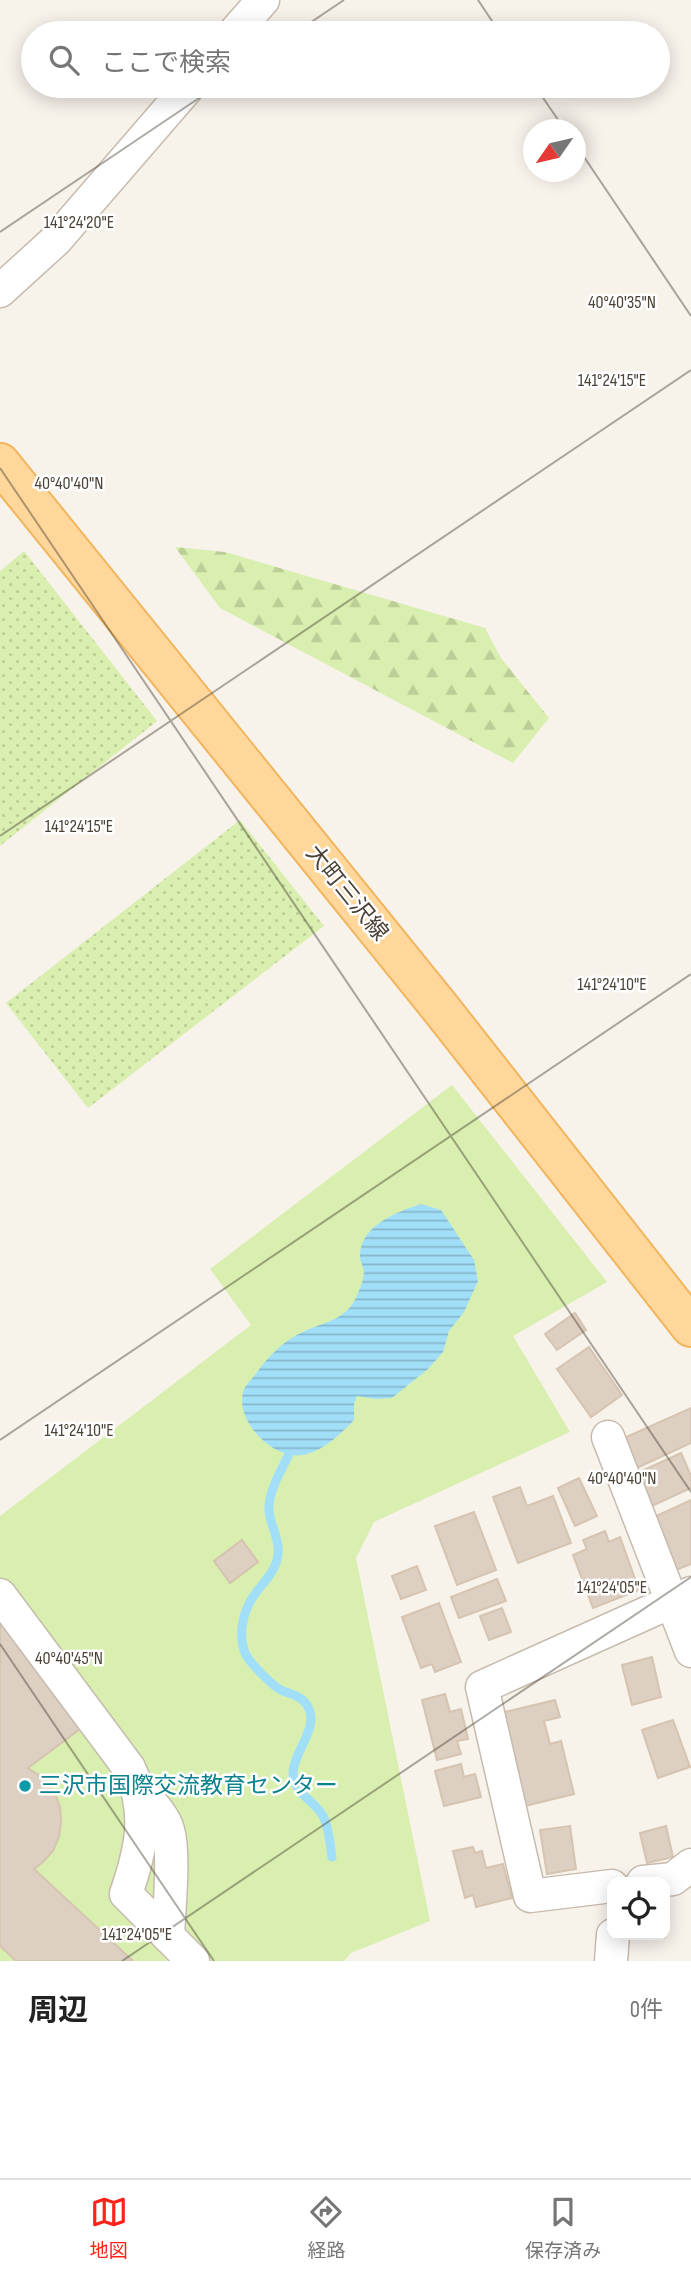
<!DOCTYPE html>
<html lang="ja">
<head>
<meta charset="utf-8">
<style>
	:root { --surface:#fff; --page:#f6f6f6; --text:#222; --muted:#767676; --line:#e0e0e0; --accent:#ff2219 }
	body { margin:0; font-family:"Sofia Sans Condensed","Noto Sans JP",sans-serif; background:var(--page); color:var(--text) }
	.controls { position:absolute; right:21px; bottom:21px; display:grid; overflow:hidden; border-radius:14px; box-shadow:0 4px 18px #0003 }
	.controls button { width:63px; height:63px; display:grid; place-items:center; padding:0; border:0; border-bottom:2px solid var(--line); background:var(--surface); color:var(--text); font:35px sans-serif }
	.compass { position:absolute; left:523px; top:119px; width:63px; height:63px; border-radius:50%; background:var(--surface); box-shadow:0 4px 18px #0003; rotate:236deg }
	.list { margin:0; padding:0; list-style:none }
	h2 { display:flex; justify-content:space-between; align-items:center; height:91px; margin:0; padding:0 28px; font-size:30px }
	h2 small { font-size:23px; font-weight:400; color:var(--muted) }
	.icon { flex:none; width:38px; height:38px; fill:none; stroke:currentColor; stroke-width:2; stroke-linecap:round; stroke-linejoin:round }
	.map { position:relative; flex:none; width:691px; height:1961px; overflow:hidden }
	.search { position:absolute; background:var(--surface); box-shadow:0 4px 18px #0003; left:21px; right:21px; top:21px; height:77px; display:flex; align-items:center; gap:18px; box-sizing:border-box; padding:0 24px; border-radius:38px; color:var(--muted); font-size:26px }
	.sheet { height:217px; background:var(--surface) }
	nav { display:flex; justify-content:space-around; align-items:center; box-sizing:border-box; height:98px; border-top:2px solid var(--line); background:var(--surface); font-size:19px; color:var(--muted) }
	nav a { display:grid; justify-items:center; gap:4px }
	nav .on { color:var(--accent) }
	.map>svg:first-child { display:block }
	.grass { fill:url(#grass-dots) }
	.forest { fill:url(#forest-firs) }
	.garden { fill:#d9efaf }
	.water { fill:url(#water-rules) }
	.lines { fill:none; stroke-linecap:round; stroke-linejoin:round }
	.stream { stroke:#a1dff9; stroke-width:9 }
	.building { fill:#ddcfc1; stroke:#d6c3b0; stroke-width:2 }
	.minor-casing { stroke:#c7bbae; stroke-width:35 }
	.major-casing { stroke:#f2b55d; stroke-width:42 }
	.minor { stroke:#fff; stroke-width:32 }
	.major { stroke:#ffd79b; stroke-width:38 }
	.ticks { fill:none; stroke:#4c4237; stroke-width:2; stroke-opacity:0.45 }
	.culture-dot { fill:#0f9aa8; stroke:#fff; stroke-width:2.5 }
	.labels { text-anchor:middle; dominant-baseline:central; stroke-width:5; stroke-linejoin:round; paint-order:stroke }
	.street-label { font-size:23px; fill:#4c4237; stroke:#fff }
	.culture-label { font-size:23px; fill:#0d838f; stroke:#fff; text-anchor:start }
	.ticks-label { font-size:18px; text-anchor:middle; fill:#4c4237; stroke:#fff; stroke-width:5; stroke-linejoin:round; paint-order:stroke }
</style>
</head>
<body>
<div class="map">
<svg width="691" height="1961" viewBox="0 0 691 1961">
	<defs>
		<pattern id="grass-dots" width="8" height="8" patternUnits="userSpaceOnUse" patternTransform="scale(1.75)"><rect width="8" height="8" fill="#d9efaf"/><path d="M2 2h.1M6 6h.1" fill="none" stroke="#bcce97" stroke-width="1.8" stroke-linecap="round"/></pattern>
		<pattern id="forest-firs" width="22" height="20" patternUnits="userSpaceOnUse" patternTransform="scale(1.75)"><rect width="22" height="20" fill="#d9efaf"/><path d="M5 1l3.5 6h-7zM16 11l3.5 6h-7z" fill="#bcce97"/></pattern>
		<pattern id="water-rules" width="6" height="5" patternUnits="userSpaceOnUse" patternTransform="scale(1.75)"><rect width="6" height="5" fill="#a1dff9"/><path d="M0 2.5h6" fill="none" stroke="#85b6ca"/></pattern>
	</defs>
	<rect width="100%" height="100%" fill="#f7f2ea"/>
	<!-- grass -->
	<g class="grass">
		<polygon points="24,551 157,721 0,846 0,571"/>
		<polygon points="240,820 324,926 88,1108 6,1003"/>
	</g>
	<!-- forest -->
	<polygon class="forest" points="175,547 225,552 485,628 501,658 549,718 513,763 220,608"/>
	<!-- garden -->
	<polygon class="garden" points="452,1085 607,1282 513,1336 570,1432 374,1522 356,1558 430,1921 351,1953 344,1961 0,1961 0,1516 251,1325 210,1269"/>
	<!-- water -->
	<path class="water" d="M421,1204l20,6 33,50 4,21 -14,31 -15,19 -6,21 -15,17 -36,29 -17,1 -18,-3 -3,8v16c-12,13 -29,29 -47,34 -31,10 -75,-34 -63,-65 2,-4 7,-9 10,-13 14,-19 28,-35 51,-45 17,-8 34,-10 46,-25 6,-8 13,-25 13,-35 -1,-5 -4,-10 -4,-16 1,-30 37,-43 61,-51z"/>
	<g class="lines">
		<!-- stream -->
		<path class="stream" d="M288,1456c-8,17 -20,36 -19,55 2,18 14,33 7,52 -4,12 -14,21 -21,31 -12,16 -18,42 -9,61 4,8 25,29 33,34 12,6 24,6 30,20 9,21 -16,43 -16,65 1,20 21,26 30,42 6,11 7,29 9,41"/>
	</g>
	<!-- building -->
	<g class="building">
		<polygon points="575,1313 586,1330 557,1350 545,1334"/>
		<polygon points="589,1347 622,1395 591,1417 557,1369"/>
		<polygon points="691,1408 691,1443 637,1468 624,1438"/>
		<polygon points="681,1453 691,1476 691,1488 652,1506 637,1473"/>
		<polygon points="579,1478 597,1516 575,1526 558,1488"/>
		<polygon points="520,1487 527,1506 553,1496 571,1543 518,1563 493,1497"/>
		<polygon points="691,1500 691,1564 676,1570 652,1518"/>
		<polygon points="474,1512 496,1570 457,1585 435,1526"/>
		<polygon points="605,1531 609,1542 620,1537 639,1590 593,1608 573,1555 587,1549 583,1540"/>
		<polygon points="242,1540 258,1562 230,1583 214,1561"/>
		<polygon points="417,1566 426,1590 401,1599 392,1576"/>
		<polygon points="497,1579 506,1601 459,1618 451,1597"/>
		<polygon points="439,1603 461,1662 435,1672 432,1664 421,1668 402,1617"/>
		<polygon points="502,1608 511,1632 489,1640 480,1616"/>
		<polygon points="0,1621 80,1729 28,1768 46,1780 54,1792 60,1807 61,1822 59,1837 53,1851 43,1862 34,1869 133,1961 16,1961 0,1946"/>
		<polygon points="652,1657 661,1697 632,1705 622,1665"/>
		<polygon points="445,1694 450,1712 461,1709 468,1739 457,1741 461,1754 437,1760 422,1700"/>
		<polygon points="555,1700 560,1717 544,1721 550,1744 561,1741 574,1794 525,1806 501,1713"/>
		<polygon points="673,1720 690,1767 658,1778 642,1730"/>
		<polygon points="461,1764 464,1777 475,1774 481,1797 444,1806 435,1771"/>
		<polygon points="570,1826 576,1869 547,1874 540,1830"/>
		<polygon points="666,1826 673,1857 647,1863 640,1833"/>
		<polygon points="473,1847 475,1853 482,1851 486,1868 503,1864 512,1898 476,1907 473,1895 465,1898 453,1851"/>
	</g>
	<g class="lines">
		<!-- minor casing -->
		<g class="minor-casing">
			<g id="minor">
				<polyline points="234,33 263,0"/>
				<polyline points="0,291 56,240 189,86"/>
				<polyline points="608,1437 691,1651"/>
				<path d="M0,1595l129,173c21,45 12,82 -3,126l67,67"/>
				<path d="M140,1789c9,13 24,26 28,41 7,23 1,80 0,106"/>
				<polyline points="643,1882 673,1879 691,1865"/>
				<polyline points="612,1886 530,1896 482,1687 691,1593"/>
				<polyline points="611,1961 613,1935"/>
			</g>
		</g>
		<!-- major casing -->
		<g class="major-casing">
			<polyline id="major" points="0,463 442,1010 691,1327"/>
		</g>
		<!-- minor -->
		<use href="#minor" class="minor"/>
		<!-- major -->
		<use href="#major" class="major"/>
	</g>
	<!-- ticks -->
	<path class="ticks" d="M478,0l22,33M295,33l49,-33M535,86l30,44M576,145l115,171M0,232l217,-146M0,468l691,1024M0,836l691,-466M0,1440l691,-466M0,1644l214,317M122,1961l569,-384"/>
	<!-- markers -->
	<circle class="culture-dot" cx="25" cy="1786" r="7"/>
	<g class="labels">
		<!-- street labels -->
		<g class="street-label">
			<text transform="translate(347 893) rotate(51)">大町三沢線</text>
		</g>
		<!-- culture labels -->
		<g class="culture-label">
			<text x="39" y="1786">三沢市国際交流教育センター</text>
		</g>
	</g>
	<g class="ticks-label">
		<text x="79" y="228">141°24'20"E</text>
		<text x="622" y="308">40°40'35"N</text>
		<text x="612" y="386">141°24'15"E</text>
		<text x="69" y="489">40°40'40"N</text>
		<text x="79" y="832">141°24'15"E</text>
		<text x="612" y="990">141°24'10"E</text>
		<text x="79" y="1436">141°24'10"E</text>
		<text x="622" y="1484">40°40'40"N</text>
		<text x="612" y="1593">141°24'05"E</text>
		<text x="69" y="1664">40°40'45"N</text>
		<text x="137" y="1940">141°24'05"E</text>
	</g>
</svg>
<div class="controls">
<button><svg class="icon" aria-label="locate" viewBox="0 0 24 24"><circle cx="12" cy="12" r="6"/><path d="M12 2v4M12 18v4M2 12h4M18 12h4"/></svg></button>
</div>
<svg class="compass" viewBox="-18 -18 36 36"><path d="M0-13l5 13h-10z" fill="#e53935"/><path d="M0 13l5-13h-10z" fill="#767676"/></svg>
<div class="search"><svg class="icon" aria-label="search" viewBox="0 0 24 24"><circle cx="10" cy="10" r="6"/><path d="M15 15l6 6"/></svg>ここで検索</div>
</div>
<section class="sheet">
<h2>周辺<small>0件</small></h2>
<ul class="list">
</ul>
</section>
<nav>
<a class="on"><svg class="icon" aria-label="map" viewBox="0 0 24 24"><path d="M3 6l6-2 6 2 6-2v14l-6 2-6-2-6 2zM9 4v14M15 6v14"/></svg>地図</a>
<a><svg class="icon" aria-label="directions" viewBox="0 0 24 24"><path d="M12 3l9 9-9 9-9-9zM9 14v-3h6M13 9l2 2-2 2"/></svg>経路</a>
<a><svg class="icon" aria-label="saved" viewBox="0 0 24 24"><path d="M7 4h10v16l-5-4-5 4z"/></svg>保存済み</a>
</nav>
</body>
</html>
